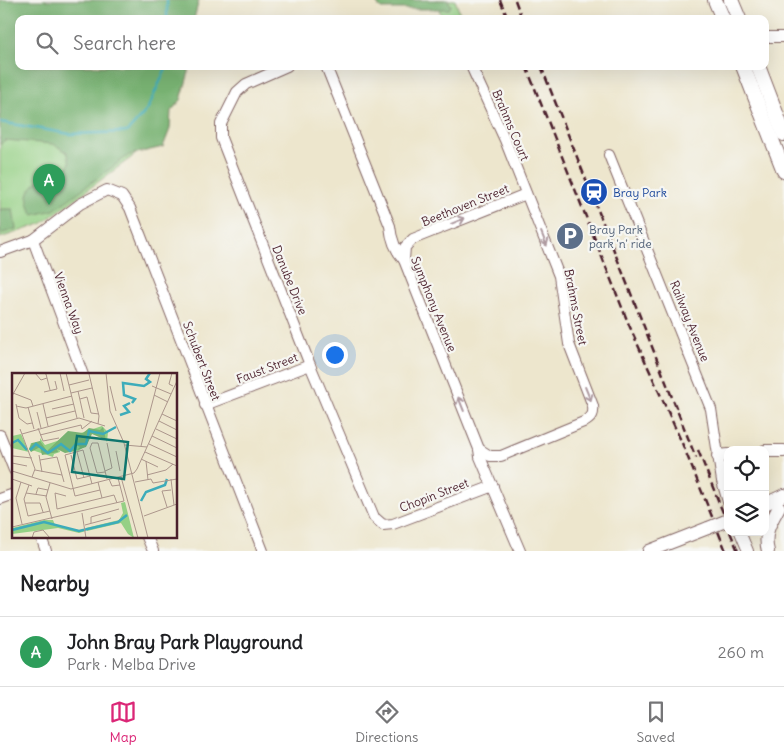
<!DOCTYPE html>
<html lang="en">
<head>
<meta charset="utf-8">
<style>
	:root { --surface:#fff; --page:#f2f2f2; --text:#202124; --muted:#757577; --line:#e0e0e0; --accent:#db2777 }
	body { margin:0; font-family:Delius,sans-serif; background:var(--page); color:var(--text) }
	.controls { position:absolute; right:15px; bottom:15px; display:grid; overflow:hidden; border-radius:10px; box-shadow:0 5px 20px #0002 }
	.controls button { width:45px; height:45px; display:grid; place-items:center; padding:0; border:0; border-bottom:1px solid var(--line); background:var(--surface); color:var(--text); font:25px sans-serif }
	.you { position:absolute; left:334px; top:354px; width:18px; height:18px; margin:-12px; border:4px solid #fff; border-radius:50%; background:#1a73e8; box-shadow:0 0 0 8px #1a73e833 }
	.badge { display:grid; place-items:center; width:32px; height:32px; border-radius:50%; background:var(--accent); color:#fff; font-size:16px; font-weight:700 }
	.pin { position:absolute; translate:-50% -41px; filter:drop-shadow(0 1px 2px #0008) }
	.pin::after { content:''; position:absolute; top:26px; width:18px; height:15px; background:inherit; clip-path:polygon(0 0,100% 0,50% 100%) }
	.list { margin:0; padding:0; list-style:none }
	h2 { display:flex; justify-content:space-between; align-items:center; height:65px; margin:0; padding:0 20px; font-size:21px }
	h2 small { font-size:16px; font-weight:400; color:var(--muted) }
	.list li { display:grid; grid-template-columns:32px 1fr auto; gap:15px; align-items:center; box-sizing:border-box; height:70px; padding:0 20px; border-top:1px solid var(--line) }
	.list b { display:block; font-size:19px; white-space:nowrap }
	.list p { margin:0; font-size:16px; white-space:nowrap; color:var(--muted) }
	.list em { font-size:16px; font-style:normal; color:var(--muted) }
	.icon { flex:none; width:28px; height:28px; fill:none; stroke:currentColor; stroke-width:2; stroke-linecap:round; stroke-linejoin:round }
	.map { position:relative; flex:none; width:784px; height:551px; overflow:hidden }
	.search { position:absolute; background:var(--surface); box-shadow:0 5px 20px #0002; left:15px; right:15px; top:15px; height:55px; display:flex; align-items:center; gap:12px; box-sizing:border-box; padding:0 18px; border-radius:10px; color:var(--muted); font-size:19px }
	.sheet { height:135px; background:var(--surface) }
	nav { display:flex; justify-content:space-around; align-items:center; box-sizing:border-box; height:70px; border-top:1px solid var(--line); background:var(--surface); font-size:14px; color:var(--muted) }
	nav a { display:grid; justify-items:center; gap:2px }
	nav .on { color:var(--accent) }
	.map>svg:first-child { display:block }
	.green { fill:#95d085; stroke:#707858 }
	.forest { fill:#78b272; stroke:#61684e }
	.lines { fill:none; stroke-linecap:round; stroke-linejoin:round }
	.stream { stroke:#3dacba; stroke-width:2.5 }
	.minor-casing { stroke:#836564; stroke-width:12 }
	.major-casing { stroke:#836564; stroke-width:14 }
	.highway-casing { stroke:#836564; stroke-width:16 }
	.minor { stroke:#fff; stroke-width:10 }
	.major { stroke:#fff; stroke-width:12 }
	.highway { stroke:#fff; stroke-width:14 }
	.rail { stroke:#4a1f2b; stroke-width:2.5; stroke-dasharray:8 4; stroke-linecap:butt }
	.major-bridge-casing { stroke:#836564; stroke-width:14; stroke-linecap:butt }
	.major-bridge { stroke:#fff; stroke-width:12 }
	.oneway { stroke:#ae9aa0 }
	.labels { text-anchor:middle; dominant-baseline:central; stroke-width:4.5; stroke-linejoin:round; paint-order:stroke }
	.street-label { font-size:12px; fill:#4a1f2b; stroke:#f6f6f2 }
	.transit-label { font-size:12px; fill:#164399; stroke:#f6f6f2; text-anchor:start }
	.service-label { font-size:12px; fill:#4e5e75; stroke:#f6f6f2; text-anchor:start }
	.inset-river { fill:none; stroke:#3dacba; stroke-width:2.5 }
	.inset-road { fill:none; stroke:#ac968c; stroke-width:1 }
	.view { fill:#0f766e; fill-opacity:0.15; stroke:#0f766e; stroke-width:2.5 }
	.inset-edge { fill:none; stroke:#4a1f2b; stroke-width:2.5 }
</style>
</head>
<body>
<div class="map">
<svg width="784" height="551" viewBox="0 0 784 551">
	<rect width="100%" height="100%" fill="#f6f6f2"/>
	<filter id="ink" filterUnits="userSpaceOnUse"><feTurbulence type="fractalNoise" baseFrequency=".02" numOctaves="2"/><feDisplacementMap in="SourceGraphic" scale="10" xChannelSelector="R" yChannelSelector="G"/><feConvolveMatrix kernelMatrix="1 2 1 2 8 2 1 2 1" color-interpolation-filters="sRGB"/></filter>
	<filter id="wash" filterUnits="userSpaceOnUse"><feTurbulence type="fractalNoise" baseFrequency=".0096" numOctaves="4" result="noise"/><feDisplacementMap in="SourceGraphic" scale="20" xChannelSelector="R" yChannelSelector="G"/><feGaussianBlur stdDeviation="1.12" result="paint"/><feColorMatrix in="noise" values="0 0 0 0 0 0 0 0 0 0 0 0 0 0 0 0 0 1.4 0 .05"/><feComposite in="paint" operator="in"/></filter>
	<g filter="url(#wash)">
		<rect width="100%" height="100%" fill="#ede6cd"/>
		<!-- green -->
		<g class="green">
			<polygon points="0,0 19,19 19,66 127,132 136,154 41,224 0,238"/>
			<polygon points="435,0 455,0 462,19 443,19"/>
		</g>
		<!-- forest -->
		<g class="forest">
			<path d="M0,0h199l-5,19h-175v47h170v6l-8,28 -10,11 -1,18 -7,18 -34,8 -75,55 -21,5c-17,-30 11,-38 34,-46l3,-7 -3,-10 -14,-8 -48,-4 -5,5z"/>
			<polygon points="374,0 448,0 451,6 449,9 381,9"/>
			<polygon points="0,209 13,209 16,229 0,234"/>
		</g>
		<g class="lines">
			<!-- stream -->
			<g class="stream">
				<polyline points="167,0 167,19"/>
				<polyline points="0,122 70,134 127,132 147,110 167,66"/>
			</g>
		</g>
	</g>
	<g filter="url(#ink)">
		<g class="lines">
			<!-- minor casing -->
			<g class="minor-casing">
				<g id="minor">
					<polyline points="765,37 784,37"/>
					<polyline points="287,66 246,84 237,92 221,124 221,138 310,365 374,517 383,525 393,524 493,486"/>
					<path d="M326,66l64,160c1,12 6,25 14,34l75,189 1,8 40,94"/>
					<path d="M471,66l34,74 54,136 10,68 24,62c1,8 -1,11 -7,15l-85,35h-11l-11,-7"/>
					<polyline points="609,155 711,409 722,481 728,502"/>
					<polyline points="33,240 83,375"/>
					<polyline points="0,252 33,240 80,204 107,190 122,196 130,208 263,551"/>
					<polyline points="404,260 405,247 413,239 526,194"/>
					<polyline points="205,405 310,365"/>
					<polyline points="0,435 14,470"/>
					<polyline points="0,499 14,494"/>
					<polyline points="740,532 748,551"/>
					<polyline points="41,537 46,551"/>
					<polyline points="147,537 153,551"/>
				</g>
			</g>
			<!-- major casing -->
			<g class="major-casing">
				<g id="major">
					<polyline points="765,451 784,451"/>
					<polyline points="718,456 728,455"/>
					<polyline points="765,504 784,495"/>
					<polyline points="649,551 708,528"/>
					<path d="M768,551c-5,-18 3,-29 11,-44"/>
				</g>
			</g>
			<!-- highway casing -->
			<g class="highway-casing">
				<g id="highway">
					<polyline points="715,0 723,19"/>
					<polyline points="731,0 739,19"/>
					<polyline points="743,66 784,171"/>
					<polyline points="758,66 784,134"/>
				</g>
			</g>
			<!-- minor -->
			<use href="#minor" class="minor"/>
			<!-- major -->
			<use href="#major" class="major"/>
			<!-- highway -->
			<use href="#highway" class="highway"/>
			<!-- rail -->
			<g class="rail">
				<polyline points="500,0 508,19"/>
				<polyline points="515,0 522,19"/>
				<polyline points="526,66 629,325 682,443 726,551"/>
				<polyline points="541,66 696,458"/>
				<polyline points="698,450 728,525"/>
				<polyline points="730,532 738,551"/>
			</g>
			<!-- major-bridge casing -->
			<g class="major-bridge-casing">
				<polyline id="major-bridge" points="708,528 728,520"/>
			</g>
			<!-- major-bridge -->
			<use href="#major-bridge" class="major-bridge"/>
		</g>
		<!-- one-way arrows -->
		<defs><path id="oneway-shaft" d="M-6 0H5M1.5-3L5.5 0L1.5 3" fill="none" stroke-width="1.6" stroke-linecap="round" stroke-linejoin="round" transform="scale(1.25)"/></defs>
		<g class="oneway">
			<use href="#oneway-shaft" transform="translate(458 221) rotate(-22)"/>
			<use href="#oneway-shaft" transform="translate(544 239) rotate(68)"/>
			<use href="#oneway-shaft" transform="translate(588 394) rotate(68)"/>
			<use href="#oneway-shaft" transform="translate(461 404) rotate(-112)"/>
		</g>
	</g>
	<!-- icons -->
	<defs>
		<g id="station-disc" transform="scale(1.4375)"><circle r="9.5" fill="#1a4fb4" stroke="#f6f6f2"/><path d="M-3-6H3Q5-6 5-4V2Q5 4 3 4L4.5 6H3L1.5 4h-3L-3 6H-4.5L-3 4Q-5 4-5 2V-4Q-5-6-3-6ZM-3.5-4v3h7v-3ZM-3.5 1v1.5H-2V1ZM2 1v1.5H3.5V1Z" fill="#fff"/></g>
		<g id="parking-disc" transform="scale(1.4375)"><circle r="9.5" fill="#5c6f8a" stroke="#f6f6f2"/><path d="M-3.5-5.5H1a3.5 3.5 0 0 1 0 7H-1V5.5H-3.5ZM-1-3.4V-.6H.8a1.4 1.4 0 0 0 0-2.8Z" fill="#fff"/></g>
	</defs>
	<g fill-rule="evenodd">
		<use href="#station-disc" x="594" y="192"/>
		<use href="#parking-disc" x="570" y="236"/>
	</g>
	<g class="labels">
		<!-- street labels -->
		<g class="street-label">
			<text transform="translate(511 125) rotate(67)">Brahms Court</text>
			<text transform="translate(465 205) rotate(-22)">Beethoven Street</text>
			<text transform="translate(290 280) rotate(68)">Danube Drive</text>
			<text transform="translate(69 303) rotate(70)">Vienna Way</text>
			<text transform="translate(434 304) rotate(68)">Symphony Avenue</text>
			<text transform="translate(576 307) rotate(79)">Brahms Street</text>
			<text transform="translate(690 321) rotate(68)">Railway Avenue</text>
			<text transform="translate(202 361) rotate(69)">Schubert Street</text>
			<text transform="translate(267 368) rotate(-21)">Faust Street</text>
			<text transform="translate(434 495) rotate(-21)">Chopin Street</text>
		</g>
		<!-- transit labels -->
		<g class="transit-label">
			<text x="613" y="192">Bray Park</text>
		</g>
		<!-- service labels -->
		<g class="service-label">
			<text x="589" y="229">Bray Park<tspan x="589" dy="14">park 'n' ride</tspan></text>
		</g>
	</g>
	<!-- overview -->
	<g transform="translate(12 373)">
		<rect width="165" height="165" fill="#ede6cd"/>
		<path d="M90,53l6,6 -1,10 -4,-8 -11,-4 -8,17 -6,4 -20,-6 2,7 -6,2 -1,3 -24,-8 2,-6h9v-5l5,7zM9,61l8,18 -17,-4v-12zM113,129l9,36 -6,-4 -7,-11 -34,8 -1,-3 33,-8 4,-7 -2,-10zM32,147h9l2,5 10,3 21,3 -7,2 -21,-5 -46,6v-6z" fill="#95d085"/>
		<path d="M91,54l3,13 -14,-6 -6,13 -9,3 3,-3 -4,-2v6l-11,2 -8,-4 1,3 -16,3 -2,-8 -9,5 -2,-3 3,-6 8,-2 7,10 21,-20 15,2 6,-5 11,2z" fill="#78b272"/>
		<path class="inset-river" d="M120,30l3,-4 -11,-4 -1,-12 21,3 6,-4 -4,-3 4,-6M108,42l9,-3 -5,-6 6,-3M0,70l6,-3 9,10M18,77l6,-6 12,9 13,-9 9,7 6,-7h10l3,-13 14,3 13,-7M129,128l5,-9 19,-7 2,-6M0,157l32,-8 35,9 39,-9 9,-7"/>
		<path class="inset-road" d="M23,0l6,7 6,-2M31,0l3,1 4,16M48,0l4,18M54,0l11,45M94,0l4,38 14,32 24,95M160,0l-3,11 4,2M77,1l10,42 -1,8M57,12l20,-5M98,13l6,25M140,13l19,8M66,18l6,27M32,19l13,-3 -2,-8M1,20l18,7 2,6M59,20l21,-5M142,22l14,7M0,23l13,-23M68,26l7,-2 4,16 8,1M4,31l3,14 8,6 5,-1M31,31l5,22M4,33l10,2 46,-12M16,34l6,22M40,36l22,-5M25,39l4,16M150,41l15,7M34,45l29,-7M147,48l18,9M69,52l1,4 10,-8M26,55l5,13 16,-3M8,56l15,40 -3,8M144,56l21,10M10,61l57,-16 26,8M28,62l41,-10M140,63l25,12M137,71l28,13M113,72l22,2M129,73l19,-73M104,78l4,20M65,79l7,26M133,79l32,14M27,82l3,17M59,82l6,24 13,-3M1,83l19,2M129,86l17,8M28,87l17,-3 7,25M134,88l2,19M0,90l15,3M125,96l40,-88M23,97l27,5M0,98l59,18 63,-16 3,-4M93,98l7,-3 -5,-25M93,99l-8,1 -7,-25 2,-5h6l9,36M135,102l19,-5 7,-6M109,104l17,61M0,106l20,7M97,106l3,7 8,-1M159,106l3,26M9,109l-5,16 6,26M86,109l4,16M123,109l16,-3 2,4M38,110l-4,14 6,22M141,110l24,-4M80,111l-9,-34 -18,5 10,41 25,-6M17,112l-5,14 4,17 22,-5M14,120l21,3M24,121l2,-6 10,2M54,123l-11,-3 2,16 57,-14 3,8M13,130h15l3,9M155,134l-5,-16 9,-1M70,140l4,25M132,143l33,-12M79,150v-6l28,-8M73,152l26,-7M0,154l112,-26 -6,-23M20,165l2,-6 9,-2 7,8"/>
		<path class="view" d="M65,63l51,6 -4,37 -52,-7z"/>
		<rect width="165" height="165" class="inset-edge"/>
	</g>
</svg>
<div class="controls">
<button><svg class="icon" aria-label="locate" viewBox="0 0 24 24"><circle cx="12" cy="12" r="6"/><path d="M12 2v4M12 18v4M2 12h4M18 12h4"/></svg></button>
<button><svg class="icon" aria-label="layers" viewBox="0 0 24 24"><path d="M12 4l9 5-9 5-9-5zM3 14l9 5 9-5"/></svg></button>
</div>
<div class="you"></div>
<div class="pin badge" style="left:49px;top:205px;background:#2e9e5b">A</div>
<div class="search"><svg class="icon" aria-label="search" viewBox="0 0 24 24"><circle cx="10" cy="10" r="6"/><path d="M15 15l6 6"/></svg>Search here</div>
</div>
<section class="sheet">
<h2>Nearby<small></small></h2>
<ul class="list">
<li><span class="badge" style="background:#2e9e5b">A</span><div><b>John Bray Park Playground</b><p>Park · Melba Drive</p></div><em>260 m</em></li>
</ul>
</section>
<nav>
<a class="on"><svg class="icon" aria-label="map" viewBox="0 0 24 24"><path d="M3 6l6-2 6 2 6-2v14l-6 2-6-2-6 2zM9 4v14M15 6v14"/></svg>Map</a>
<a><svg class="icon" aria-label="directions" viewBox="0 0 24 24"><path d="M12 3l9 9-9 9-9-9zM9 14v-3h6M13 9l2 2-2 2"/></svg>Directions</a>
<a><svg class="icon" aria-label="saved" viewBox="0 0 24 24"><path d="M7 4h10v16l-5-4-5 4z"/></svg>Saved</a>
</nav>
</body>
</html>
